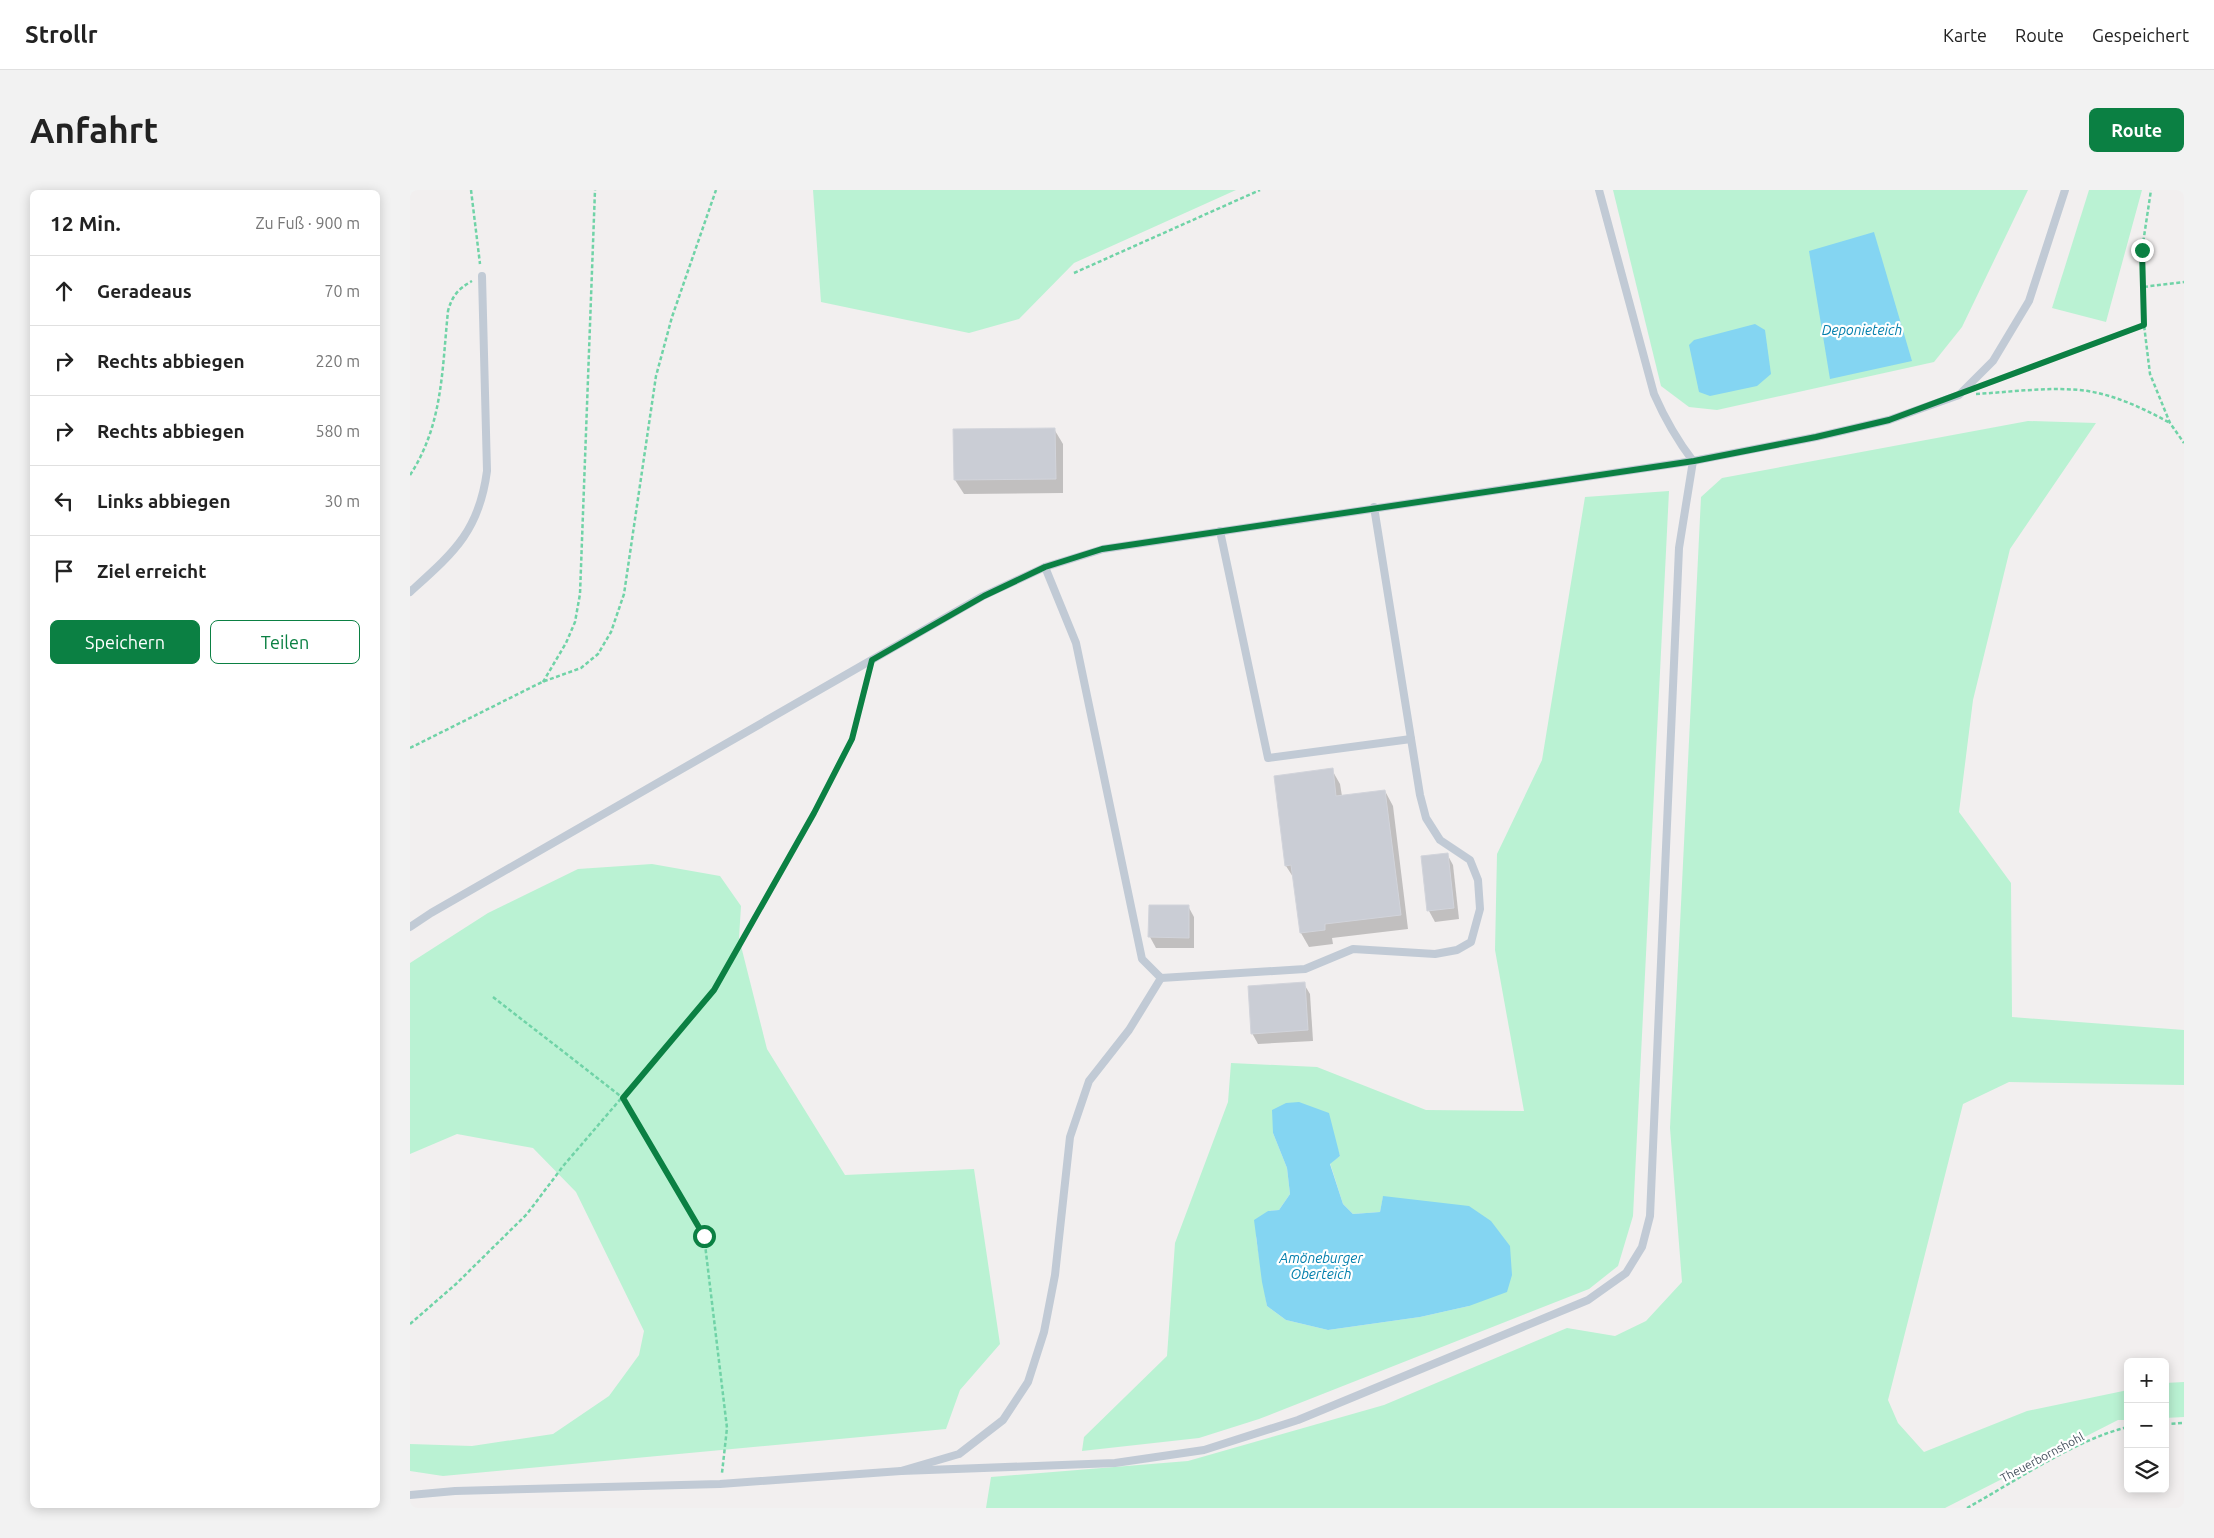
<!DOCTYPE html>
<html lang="de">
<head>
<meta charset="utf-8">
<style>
	:root { --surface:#fff; --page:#f2f2f2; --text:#222; --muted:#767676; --line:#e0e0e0; --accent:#0b8043 }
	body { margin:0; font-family:Ubuntu,sans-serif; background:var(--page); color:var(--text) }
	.controls { position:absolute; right:15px; bottom:15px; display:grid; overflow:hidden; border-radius:8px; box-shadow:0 2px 12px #0003 }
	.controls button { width:45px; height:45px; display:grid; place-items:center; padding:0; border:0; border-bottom:1px solid var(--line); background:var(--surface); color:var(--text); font:25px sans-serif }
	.stop { position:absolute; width:15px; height:15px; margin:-11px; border:4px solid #0b8043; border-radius:50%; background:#fff }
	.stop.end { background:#0b8043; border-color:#fff; box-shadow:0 1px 5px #0008 }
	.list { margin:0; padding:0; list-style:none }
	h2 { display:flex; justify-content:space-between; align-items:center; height:65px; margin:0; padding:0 20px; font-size:21px }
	h2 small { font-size:16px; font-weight:400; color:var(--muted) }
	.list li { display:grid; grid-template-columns:32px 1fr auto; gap:15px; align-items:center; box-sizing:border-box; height:70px; padding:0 20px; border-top:1px solid var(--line) }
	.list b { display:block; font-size:19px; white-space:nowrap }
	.list em { font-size:16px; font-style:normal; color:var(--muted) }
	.actions { display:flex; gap:10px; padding:15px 20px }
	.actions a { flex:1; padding:11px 0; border:1px solid var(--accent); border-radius:8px; text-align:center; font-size:18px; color:var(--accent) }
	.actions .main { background:var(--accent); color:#fff }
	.icon { flex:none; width:28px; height:28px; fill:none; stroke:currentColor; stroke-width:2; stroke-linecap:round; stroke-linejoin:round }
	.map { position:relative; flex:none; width:1774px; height:1318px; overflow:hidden; border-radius:8px }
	header { display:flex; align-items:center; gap:30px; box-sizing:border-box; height:70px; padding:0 25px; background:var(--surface); border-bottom:1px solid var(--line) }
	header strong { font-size:24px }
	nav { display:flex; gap:28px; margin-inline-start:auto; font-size:18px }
	.intro { display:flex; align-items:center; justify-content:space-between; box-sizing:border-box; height:120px; padding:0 30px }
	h1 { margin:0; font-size:35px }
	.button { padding:12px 22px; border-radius:8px; background:var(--accent); color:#fff; font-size:18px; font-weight:700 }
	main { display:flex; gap:30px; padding:0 30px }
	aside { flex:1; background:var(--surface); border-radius:8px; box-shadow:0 2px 12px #0003 }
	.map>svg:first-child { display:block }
	.green { fill:#baf2d3; fill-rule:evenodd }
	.water { fill:#84d5f2 }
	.shadow { fill:#0003 }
	.building { fill:#cacdd5; stroke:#d2d4db }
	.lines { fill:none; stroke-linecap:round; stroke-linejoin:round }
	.path { stroke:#70d3a7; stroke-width:2.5; stroke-dasharray:4 2.5; stroke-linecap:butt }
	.lane { stroke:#c1cad5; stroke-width:8 }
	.route { stroke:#0b8043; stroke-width:6 }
	.labels { text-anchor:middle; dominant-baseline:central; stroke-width:4.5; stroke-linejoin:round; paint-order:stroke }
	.street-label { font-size:12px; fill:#46515e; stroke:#fff }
	.water-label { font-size:14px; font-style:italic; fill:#037fac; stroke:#fff }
</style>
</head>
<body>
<header>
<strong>Strollr</strong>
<nav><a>Karte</a><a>Route</a><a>Gespeichert</a></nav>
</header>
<div class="intro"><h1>Anfahrt</h1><a class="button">Route</a></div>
<main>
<aside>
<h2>12 Min.<small>Zu Fuß · 900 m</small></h2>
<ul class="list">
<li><svg class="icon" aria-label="ahead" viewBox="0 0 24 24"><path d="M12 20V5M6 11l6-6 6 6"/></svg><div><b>Geradeaus</b></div><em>70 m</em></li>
<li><svg class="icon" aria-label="right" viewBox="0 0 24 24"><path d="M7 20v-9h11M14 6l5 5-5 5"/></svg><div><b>Rechts abbiegen</b></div><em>220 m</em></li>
<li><svg class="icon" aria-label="right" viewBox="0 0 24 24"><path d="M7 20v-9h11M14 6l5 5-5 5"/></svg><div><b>Rechts abbiegen</b></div><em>580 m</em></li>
<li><svg class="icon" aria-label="left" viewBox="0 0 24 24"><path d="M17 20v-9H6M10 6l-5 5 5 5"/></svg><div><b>Links abbiegen</b></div><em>30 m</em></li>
<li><svg class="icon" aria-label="arrive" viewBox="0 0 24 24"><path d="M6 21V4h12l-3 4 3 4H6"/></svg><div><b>Ziel erreicht</b></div></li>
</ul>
<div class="actions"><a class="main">Speichern</a><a>Teilen</a></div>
</aside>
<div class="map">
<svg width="1774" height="1318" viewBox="0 0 1774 1318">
	<rect width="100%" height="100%" fill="#f2efef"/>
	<!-- green -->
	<g class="green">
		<polygon points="403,0 826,0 664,73 609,129 559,143 411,112"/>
		<polygon points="1203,0 1618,0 1552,137 1524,172 1307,220 1279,217 1251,196"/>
		<polygon points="1679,0 1732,0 1696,132 1642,118"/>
		<polygon points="1618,231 1686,233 1600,359 1563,510 1549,622 1601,693 1602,827 1774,840 1774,895 1599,892 1553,914 1478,1210 1488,1233 1514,1262 1617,1221 1718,1200 1718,1230 1708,1230 1535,1318 576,1318 581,1287 778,1271 974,1215 1157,1138 1205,1146 1236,1131 1272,1092 1260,938 1291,307 1312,288"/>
		<path d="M1259,301l-36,725 -15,50 -29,23 -330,130 -60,19 -117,13 2,-14 83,-81 8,-113 53,-141 3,-39 86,4 109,43 98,1 -29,-161 2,-96 45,-94 43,-263zM863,943l62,8 5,15 -10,7 13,41 10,10 27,-2 3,-15 86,109 -49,11 -92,13 -42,-10 -19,-14 -11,-69 12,-26 11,-1 11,-16 -3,-26z"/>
		<polygon points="242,674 310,686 331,716 329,748 357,859 435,985 564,979 590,1154 550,1200 536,1239 33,1286 0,1281 0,1254 62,1256 143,1244 199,1206 229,1165 234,1141 166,1002 123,958 47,944 0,964 0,773 78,723 168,679"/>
		<polygon points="1774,1192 1774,1227 1755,1228 1755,1193"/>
	</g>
	<!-- water -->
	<g class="water">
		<polygon points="1464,42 1502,171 1420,189 1399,61"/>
		<polygon points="1345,134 1355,140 1361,184 1347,196 1300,206 1289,202 1279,155 1284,150"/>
		<polygon points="889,912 919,923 930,966 920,974 933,1014 943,1024 970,1022 973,1006 1059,1016 1081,1031 1100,1056 1102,1085 1097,1102 1059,1116 1010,1127 918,1140 876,1130 857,1116 852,1092 844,1030 858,1021 869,1020 880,1004 877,978 863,943 862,920 876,913"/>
	</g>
	<!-- shadow -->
	<g class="shadow">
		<polygon points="644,239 653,254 653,303 554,304 545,290 545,241"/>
		<polygon points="922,580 930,594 932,606 975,601 983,616 998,739 922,748 923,754 899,757 891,743 885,690 876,676"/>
		<polygon points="1037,664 1043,675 1049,729 1025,732 1019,721 1013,667"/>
		<polygon points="778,716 784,727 784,758 746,758 740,747"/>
		<polygon points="894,794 900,804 903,851 848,854 842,843"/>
	</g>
	<!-- building -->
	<g class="building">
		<polygon points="645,238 646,289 544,290 543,239"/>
		<polygon points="923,578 926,606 975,600 991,725 915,734 915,740 890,743 881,675 875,676 864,586"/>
		<polygon points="1038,663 1044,718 1017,721 1011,666"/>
		<polygon points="739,715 779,715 779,748 738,747"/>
		<polygon points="895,792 898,840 841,844 838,796"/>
	</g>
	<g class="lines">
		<!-- path -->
		<g class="path">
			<polyline points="61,0 70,74"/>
			<polyline points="664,83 850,0"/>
			<polyline points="1733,97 1732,60 1741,0"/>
			<polyline points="1734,135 1733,97 1774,92"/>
			<polyline points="1577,194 1734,135 1740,184 1760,233 1774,253"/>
			<path d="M1566,204c37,-2 75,-8 112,-3 29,5 57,18 82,32"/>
			<path d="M0,285c33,-50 32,-106 38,-164 4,-15 10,-22 24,-30"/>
			<polyline points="133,492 156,453 165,432 170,404 185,0"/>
			<polyline points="0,558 132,492 171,478 188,464 201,442 214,404 246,186 262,127 306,0"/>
			<polyline points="83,807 213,908 294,1046 317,1238 312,1283"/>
			<polyline points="0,1134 46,1094 117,1024 154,975 304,800 404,623 442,549 458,484"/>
			<polyline points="1755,1234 1774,1233"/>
			<path d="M1557,1318c49,-27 107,-68 161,-81"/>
		</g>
		<!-- lane -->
		<g class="lane">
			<polyline points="810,341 858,568 1001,549"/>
			<polyline points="635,377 666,453 732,769 751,788 895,779 943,759 1025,764 1047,760 1061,752 1070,719 1068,690 1060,670 1030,650 1016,628 1010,605 964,317"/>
			<path d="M0,402c43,-39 69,-60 77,-121l-5,-195"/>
			<polyline points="0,737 21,723 573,406 635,377 693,359 1283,271 1406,247 1479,230 1549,205 1583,171 1619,111 1655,0"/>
			<path d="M491,1281l214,-8 89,-13 94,-30 290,-120 38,-27 16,-26 8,-31 29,-668 14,-87c-16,-21 -28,-42 -39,-67l-55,-204"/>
			<polyline points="0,1305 45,1301 310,1294 491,1281 549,1264 593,1230 618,1192 634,1142 645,1085 660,947 679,891 719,840 751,788"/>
		</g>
	</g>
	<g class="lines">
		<!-- route -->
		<polyline class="route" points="294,1046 213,908 304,800 404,623 442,549 462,470 574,406 635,377 692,359 1284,271 1406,247 1479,230 1734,135 1732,60"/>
	</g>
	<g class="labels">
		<!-- street labels -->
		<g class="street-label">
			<text transform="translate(1632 1267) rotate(-28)">Theuerbornshohl</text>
		</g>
		<!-- water labels -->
		<g class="water-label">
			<text x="1452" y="140">Deponieteich</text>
			<text x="911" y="1068">Amöneburger<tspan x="911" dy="16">Oberteich</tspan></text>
		</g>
	</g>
</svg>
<div class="controls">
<button>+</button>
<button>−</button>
<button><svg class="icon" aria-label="layers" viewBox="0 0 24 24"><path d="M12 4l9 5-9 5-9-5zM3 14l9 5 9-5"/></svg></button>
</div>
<div class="stop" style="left:294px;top:1046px"></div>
<div class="stop end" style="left:1732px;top:60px"></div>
</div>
</main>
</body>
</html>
